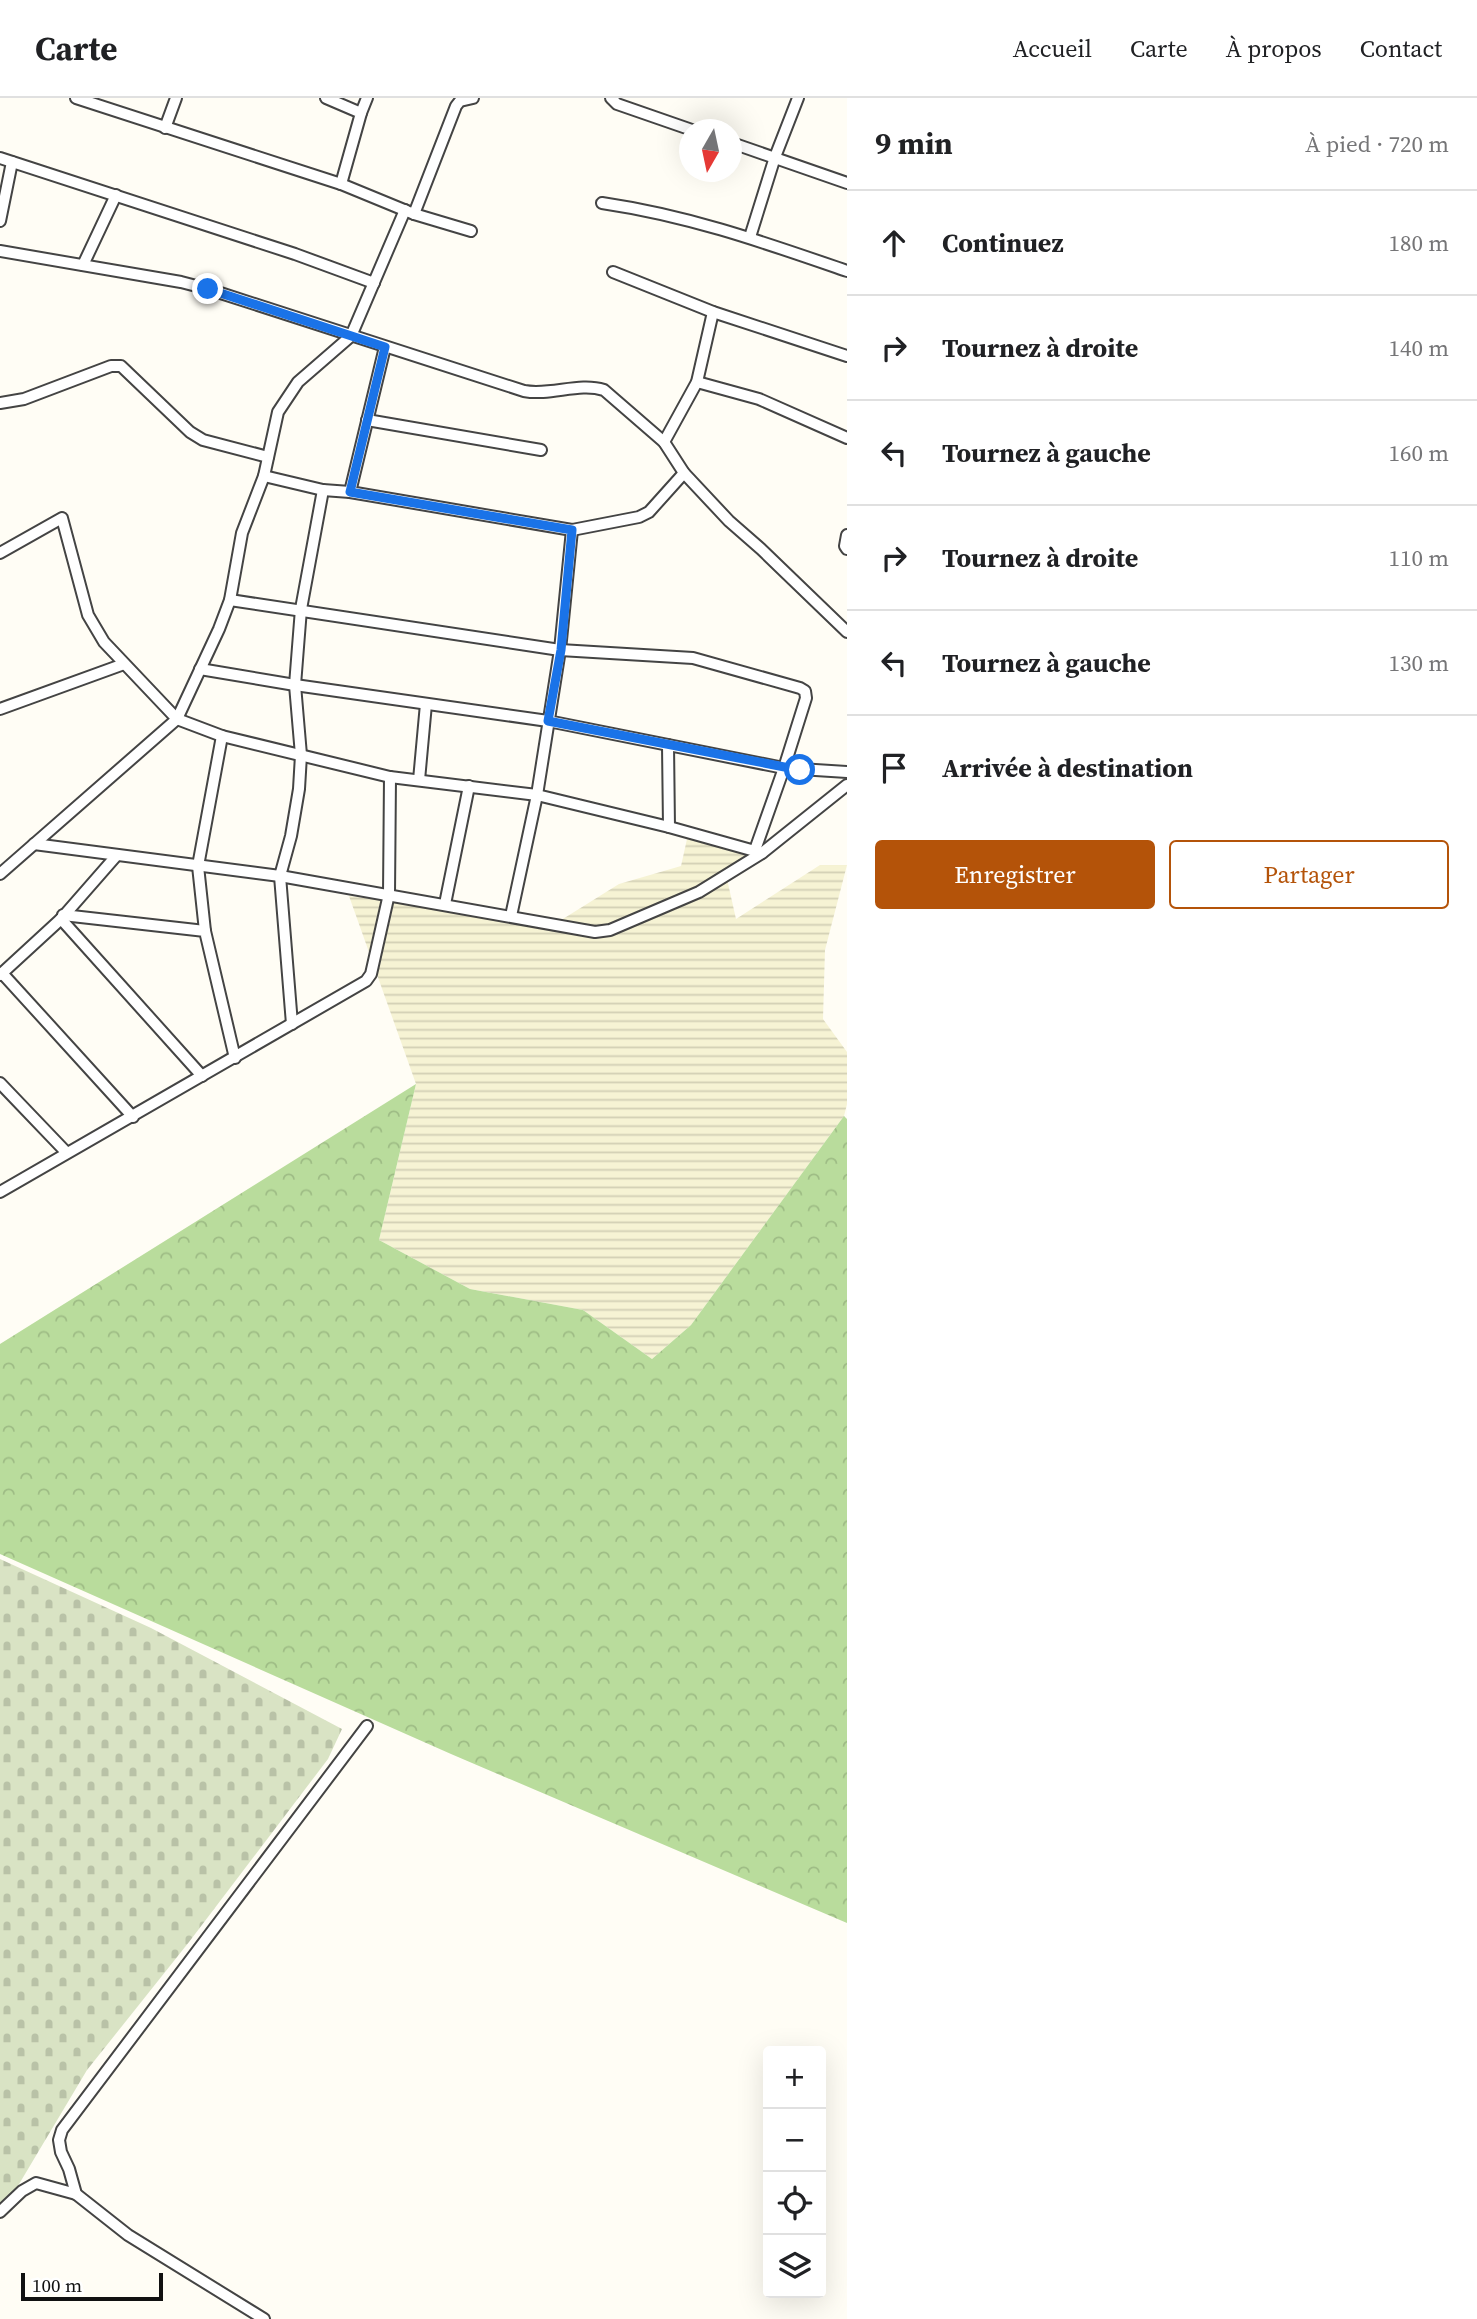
<!DOCTYPE html>
<html lang="fr">
<head>
<meta charset="utf-8">
<style>
	:root { --surface:#fff; --page:#f2f2f2; --text:#202124; --muted:#757577; --line:#e0e0e0; --accent:#b45309 }
	body { margin:0; font-family:"Source Serif 4",serif; background:var(--page); color:var(--text) }
	.controls { position:absolute; right:21px; bottom:21px; display:grid; overflow:hidden; border-radius:7px; box-shadow:0 7px 28px #0002 }
	.controls button { width:63px; height:63px; display:grid; place-items:center; padding:0; border:0; border-bottom:2px solid var(--line); background:var(--surface); color:var(--text); font:35px sans-serif }
	.compass { position:absolute; left:679px; top:21px; width:63px; height:63px; border-radius:50%; background:var(--surface); box-shadow:0 7px 28px #0002; rotate:189deg }
	.scale { position:absolute; left:21px; bottom:18px; width:142px; box-sizing:border-box; padding-left:7px; border:4px solid #111; border-top:0; font-size:19px; line-height:24px; white-space:nowrap; color:#111; -webkit-text-stroke:5px #fff; paint-order:stroke }
	.stop { position:absolute; width:21px; height:21px; margin:-16px; border:5px solid #1a73e8; border-radius:50%; background:#fff }
	.stop.end { background:#1a73e8; border-color:#fff; box-shadow:0 2px 7px #0008 }
	.list { margin:0; padding:0; list-style:none }
	h2 { display:flex; justify-content:space-between; align-items:center; height:91px; margin:0; padding:0 28px; font-size:30px }
	h2 small { font-size:23px; font-weight:400; color:var(--muted) }
	.list li { display:grid; grid-template-columns:46px 1fr auto; gap:21px; align-items:center; box-sizing:border-box; height:105px; padding:0 28px; border-top:2px solid var(--line) }
	.list b { display:block; font-size:26px; white-space:nowrap }
	.list em { font-size:23px; font-style:normal; color:var(--muted) }
	.actions { display:flex; gap:14px; padding:21px 28px }
	.actions a { flex:1; padding:16px 0; border:2px solid var(--accent); border-radius:7px; text-align:center; font-size:24px; color:var(--accent) }
	.actions .main { background:var(--accent); color:#fff }
	.icon { flex:none; width:38px; height:38px; fill:none; stroke:currentColor; stroke-width:2; stroke-linecap:round; stroke-linejoin:round }
	.map { position:relative; flex:none; width:847px; height:2221px; overflow:hidden }
	header { display:flex; align-items:center; gap:42px; box-sizing:border-box; height:98px; padding:0 35px; background:var(--surface); border-bottom:2px solid var(--line) }
	header strong { font-size:33px }
	nav { display:flex; gap:38px; margin-inline-start:auto; font-size:24px }
	main { display:flex }
	aside { flex:1; background:var(--surface) }
	.map>svg:first-child { display:block }
	.farmland { fill:url(#farmland-rules) }
	.forest { fill:url(#forest-crowns) }
	.cemetery { fill:url(#cemetery-stones) }
	.lines { fill:none; stroke-linecap:round; stroke-linejoin:round }
	.minor-casing { stroke:#444; stroke-width:14 }
	.minor { stroke:#fff; stroke-width:10 }
	.route { stroke:#1a73e8; stroke-width:9 }
</style>
</head>
<body>
<header>
<strong>Carte</strong>
<nav><a>Accueil</a><a>Carte</a><a>À propos</a><a>Contact</a></nav>
</header>
<main>
<div class="map">
<svg width="847" height="2221" viewBox="0 0 847 2221">
	<defs>
		<pattern id="farmland-rules" width="6" height="5" patternUnits="userSpaceOnUse" patternTransform="scale(1.75)"><rect width="6" height="5" fill="#f6f3d4"/><path d="M0 2.5h6" fill="none" stroke="#d2cfb5"/></pattern>
		<pattern id="forest-crowns" width="20" height="18" patternUnits="userSpaceOnUse" patternTransform="scale(1.75)"><rect width="20" height="18" fill="#b9dc9c"/><path d="M2 6a3 3 0 1 1 6 0M12 15a3 3 0 1 1 6 0" fill="none" stroke="#9ebc85"/></pattern>
		<pattern id="cemetery-stones" width="16" height="16" patternUnits="userSpaceOnUse" patternTransform="scale(1.75)"><rect width="16" height="16" fill="#d9e3c4"/><path d="M2 7V4a2 2 0 0 1 4 0v3zM10 15v-3a2 2 0 0 1 4 0v3z" fill="#b9c2a7"/></pattern>
	</defs>
	<rect width="100%" height="100%" fill="#fffdf5"/>
	<!-- farmland -->
	<polygon class="farmland" points="687,741 748,757 725,772 736,821 820,767 847,767 825,852 823,921 847,954 847,1006 844,1018 691,1227 652,1261 583,1212 470,1191 379,1142 416,986 349,798 558,824 619,786 681,768"/>
	<!-- forest -->
	<polygon class="forest" points="416,986 379,1142 470,1191 583,1212 652,1261 691,1227 844,1018 847,1021 847,1825 451,1656 0,1456 0,1246"/>
	<!-- cemetery -->
	<polygon class="cemetery" points="0,1461 151,1530 342,1631 328,1661 189,1844 87,1972 6,2108 0,2108"/>
	<g class="lines">
		<!-- minor casing -->
		<g class="minor-casing">
			<g id="minor">
				<polyline points="76,0 341,86 414,116 471,133"/>
				<polyline points="326,0 361,15 341,86"/>
				<polyline points="611,0 617,6 692,32"/>
				<polyline points="361,15 367,0"/>
				<polyline points="165,30 176,0"/>
				<polyline points="732,45 847,85"/>
				<polyline points="0,60 295,156 374,185"/>
				<path d="M602,105c88,13 161,39 245,68"/>
				<polyline points="414,116 456,8 460,3 473,0"/>
				<polyline points="0,123 12,64"/>
				<polyline points="750,139 775,59 798,0"/>
				<path d="M0,153l181,31 27,7 316,102c27,5 55,-9 80,-1l60,52 20,31 45,48 32,28 86,83"/>
				<polyline points="83,167 116,97"/>
				<polyline points="613,174 713,214 847,258"/>
				<polyline points="697,284 759,301 847,340"/>
				<polyline points="0,305 24,301 111,268 121,268 190,334 203,342 268,359"/>
				<polyline points="367,322 541,352"/>
				<polyline points="664,344 697,284 713,214"/>
				<polyline points="264,378 323,392 350,394 572,432 639,419 649,414 684,375"/>
				<polyline points="350,394 385,249"/>
				<polyline points="847,437 845,448 847,451"/>
				<polyline points="0,455 62,420 88,517 104,544 177,621 222,638 390,679 537,697 669,729 762,755"/>
				<polyline points="230,502 560,552 693,560 800,590 805,593 806,600 784,670 755,752"/>
				<polyline points="200,571 295,587 548,623 784,670 847,674"/>
				<polyline points="0,611 124,566"/>
				<polyline points="668,647 669,729"/>
				<polyline points="419,682 426,606"/>
				<polyline points="34,746 280,778 595,834 610,832 699,794 762,755 847,687"/>
				<polyline points="0,776 177,621 219,531 230,502 242,435 264,378 278,314 298,284 351,238 405,112"/>
				<polyline points="445,806 469,688"/>
				<polyline points="63,817 205,833 235,960"/>
				<polyline points="511,818 537,697 560,552 572,432"/>
				<polyline points="61,821 202,978"/>
				<polyline points="205,833 198,768 222,638"/>
				<polyline points="2,875 133,1019"/>
				<polyline points="0,877 61,821 117,757"/>
				<polyline points="292,926 280,778 291,738 299,691 301,657 295,587 301,511 323,392"/>
				<polyline points="0,985 66,1054"/>
				<polyline points="0,1094 366,883 371,876 389,796 390,679"/>
				<polyline points="0,2114 22,2093 36,2085 76,2096"/>
				<polyline points="264,2221 128,2137 76,2096 69,2071 61,2054 59,2042 62,2032 367,1628"/>
			</g>
		</g>
		<!-- minor -->
		<use href="#minor" class="minor"/>
	</g>
	<g class="lines">
		<!-- route -->
		<polyline class="route" points="208,191 385,249 350,394 572,432 561,552 548,623 800,672"/>
	</g>
</svg>
<div class="controls">
<button>+</button>
<button>−</button>
<button><svg class="icon" aria-label="locate" viewBox="0 0 24 24"><circle cx="12" cy="12" r="6"/><path d="M12 2v4M12 18v4M2 12h4M18 12h4"/></svg></button>
<button><svg class="icon" aria-label="layers" viewBox="0 0 24 24"><path d="M12 4l9 5-9 5-9-5zM3 14l9 5 9-5"/></svg></button>
</div>
<svg class="compass" viewBox="-18 -18 36 36"><path d="M0-13l5 13h-10z" fill="#e53935"/><path d="M0 13l5-13h-10z" fill="#757577"/></svg>
<div class="scale">100 m</div>
<div class="stop" style="left:800px;top:672px"></div>
<div class="stop end" style="left:208px;top:191px"></div>
</div>
<aside>
<h2>9 min<small>À pied · 720 m</small></h2>
<ul class="list">
<li><svg class="icon" aria-label="ahead" viewBox="0 0 24 24"><path d="M12 20V5M6 11l6-6 6 6"/></svg><div><b>Continuez</b></div><em>180 m</em></li>
<li><svg class="icon" aria-label="right" viewBox="0 0 24 24"><path d="M7 20v-9h11M14 6l5 5-5 5"/></svg><div><b>Tournez à droite</b></div><em>140 m</em></li>
<li><svg class="icon" aria-label="left" viewBox="0 0 24 24"><path d="M17 20v-9H6M10 6l-5 5 5 5"/></svg><div><b>Tournez à gauche</b></div><em>160 m</em></li>
<li><svg class="icon" aria-label="right" viewBox="0 0 24 24"><path d="M7 20v-9h11M14 6l5 5-5 5"/></svg><div><b>Tournez à droite</b></div><em>110 m</em></li>
<li><svg class="icon" aria-label="left" viewBox="0 0 24 24"><path d="M17 20v-9H6M10 6l-5 5 5 5"/></svg><div><b>Tournez à gauche</b></div><em>130 m</em></li>
<li><svg class="icon" aria-label="arrive" viewBox="0 0 24 24"><path d="M6 21V4h12l-3 4 3 4H6"/></svg><div><b>Arrivée à destination</b></div></li>
</ul>
<div class="actions"><a class="main">Enregistrer</a><a>Partager</a></div>
</aside>
</main>
</body>
</html>
